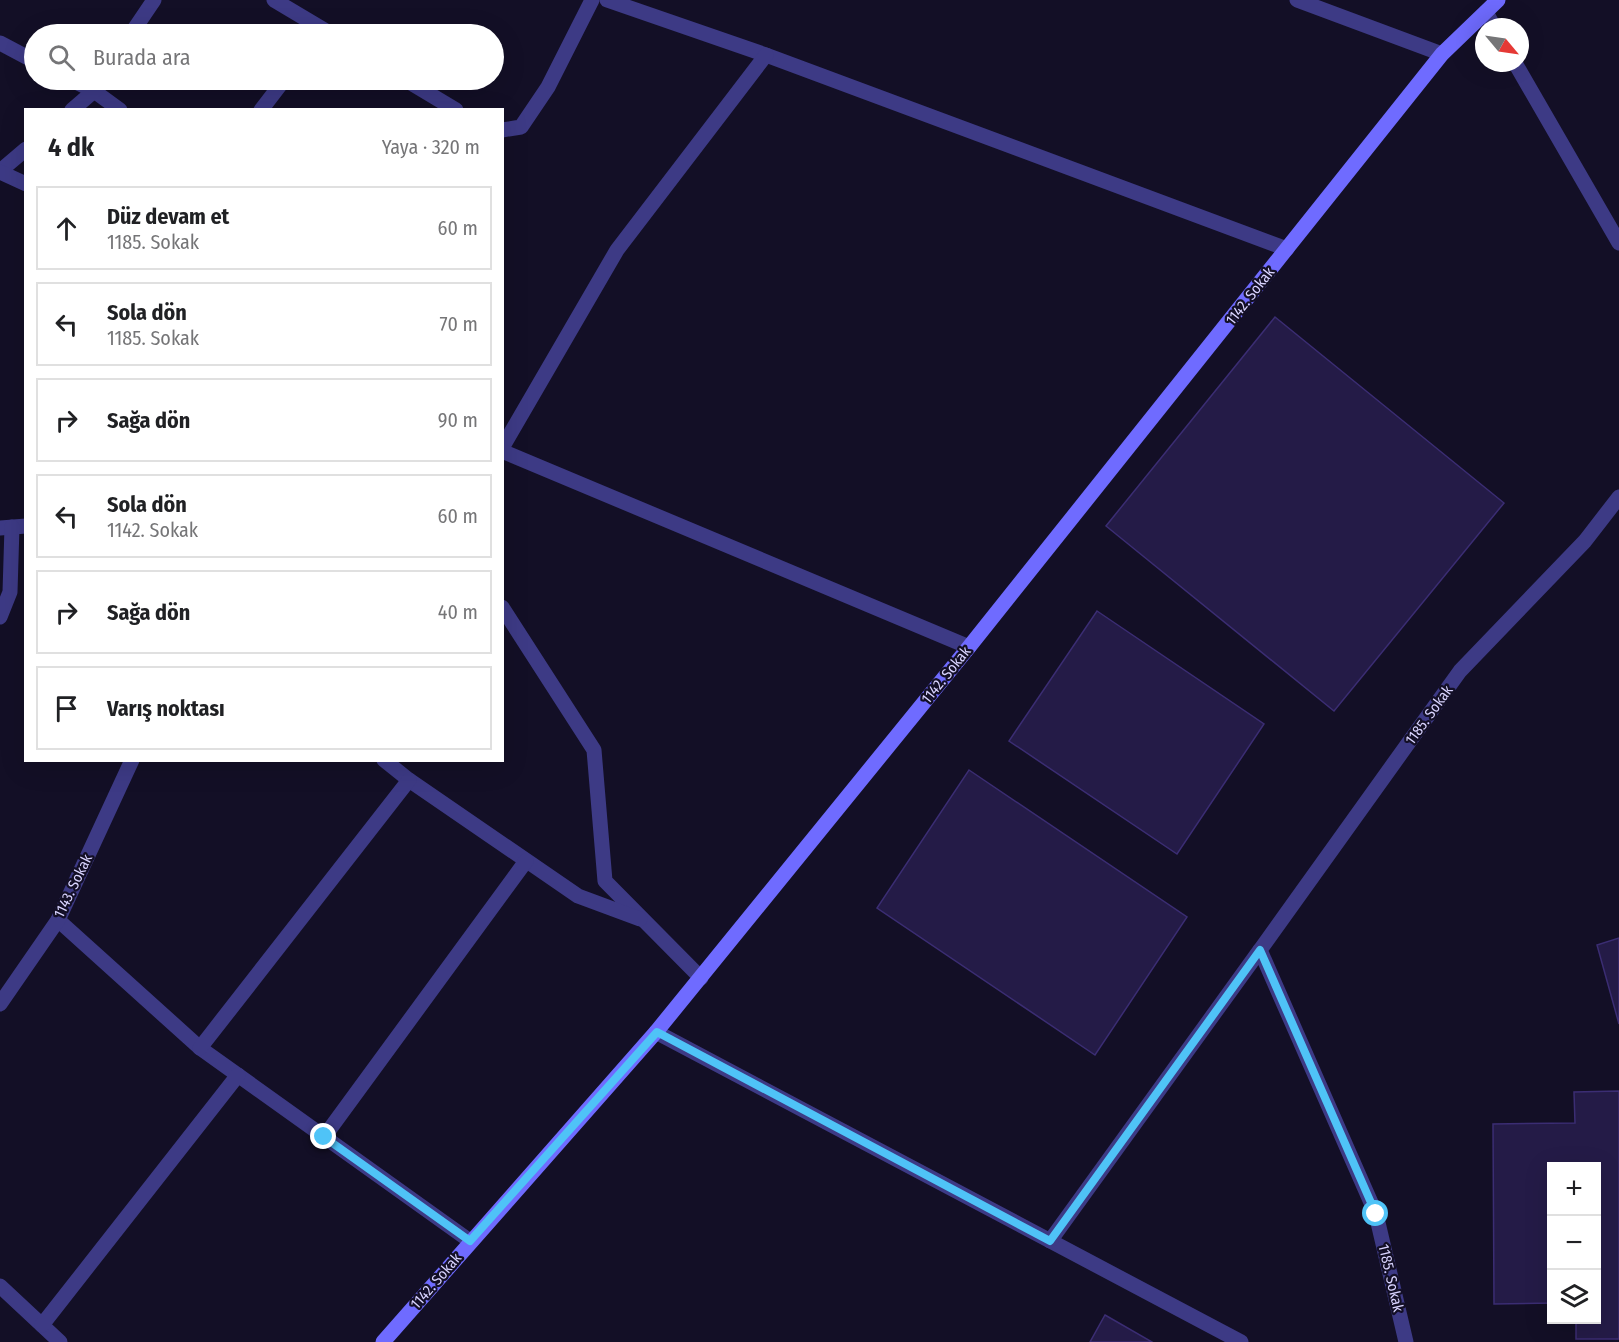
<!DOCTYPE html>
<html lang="tr">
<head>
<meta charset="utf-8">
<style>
	:root { --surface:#fff; --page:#f6f6f6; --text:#202124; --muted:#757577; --line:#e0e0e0 }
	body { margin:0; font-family:"Fira Sans Condensed",sans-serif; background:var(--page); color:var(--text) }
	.controls { position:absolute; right:18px; bottom:18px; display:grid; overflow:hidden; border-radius:0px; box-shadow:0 6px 24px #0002 }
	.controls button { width:54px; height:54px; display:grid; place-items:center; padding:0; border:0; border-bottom:2px solid var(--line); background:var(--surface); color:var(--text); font:30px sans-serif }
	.compass { position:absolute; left:1475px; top:18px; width:54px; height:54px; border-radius:50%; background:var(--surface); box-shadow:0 6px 24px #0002; rotate:119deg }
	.stop { position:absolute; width:18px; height:18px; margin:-14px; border:4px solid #4fc3f7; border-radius:50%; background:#fff }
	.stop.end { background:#4fc3f7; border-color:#fff; box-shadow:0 2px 6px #0008 }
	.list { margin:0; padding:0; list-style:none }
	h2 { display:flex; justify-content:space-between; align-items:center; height:78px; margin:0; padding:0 24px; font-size:26px }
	h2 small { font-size:20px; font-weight:400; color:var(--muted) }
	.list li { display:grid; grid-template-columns:39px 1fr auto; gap:18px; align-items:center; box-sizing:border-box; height:84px; margin:0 12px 12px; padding:0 12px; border:2px solid var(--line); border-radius:0px }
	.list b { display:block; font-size:22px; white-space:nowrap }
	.list p { margin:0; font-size:20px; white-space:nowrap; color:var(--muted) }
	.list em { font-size:20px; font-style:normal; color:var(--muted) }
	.icon { flex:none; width:33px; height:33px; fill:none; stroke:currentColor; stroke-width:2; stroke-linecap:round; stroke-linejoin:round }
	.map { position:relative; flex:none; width:1619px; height:1342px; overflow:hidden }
	.search { position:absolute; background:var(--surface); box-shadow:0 6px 24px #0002; left:24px; top:24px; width:480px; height:66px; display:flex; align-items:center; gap:15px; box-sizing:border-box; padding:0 21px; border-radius:33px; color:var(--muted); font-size:22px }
	.panel { position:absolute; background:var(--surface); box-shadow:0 6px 24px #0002; left:24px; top:108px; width:480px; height:654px; border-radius:0px }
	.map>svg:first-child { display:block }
	.building { fill:#241b47; stroke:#3b2d73; stroke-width:1.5 }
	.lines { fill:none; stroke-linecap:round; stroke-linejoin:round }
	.street { stroke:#3d3a85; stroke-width:15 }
	.secondary { stroke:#6f6bff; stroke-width:15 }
	.route { stroke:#4fc3f7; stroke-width:8 }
	.labels { text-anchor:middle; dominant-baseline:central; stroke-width:4.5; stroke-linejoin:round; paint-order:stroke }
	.street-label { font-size:15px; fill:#d9d4ff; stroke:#130f26 }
</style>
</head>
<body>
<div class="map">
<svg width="1619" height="1342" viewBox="0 0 1619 1342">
	<rect width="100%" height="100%" fill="#130f26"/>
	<!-- building -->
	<g class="building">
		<polygon points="1275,317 1504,503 1334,711 1106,526"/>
		<polygon points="1097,611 1264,724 1177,854 1009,741"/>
		<polygon points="969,770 1187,917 1095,1055 877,908"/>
		<polygon points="1619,938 1619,1024 1597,945"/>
		<polygon points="1619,1091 1619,1339 1576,1339 1576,1320 1596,1320 1596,1166 1552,1166 1552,1303 1494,1304 1493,1124 1575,1123 1574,1092"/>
		<polygon points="1105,1315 1152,1342 1090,1342"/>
	</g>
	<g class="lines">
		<!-- street -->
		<g class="street">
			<polyline points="274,0 331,34"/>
			<polyline points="607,0 766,55 1287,249"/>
			<polyline points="1297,0 1442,54"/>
			<polyline points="1486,12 1494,27"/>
			<polyline points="131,34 154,0"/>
			<polyline points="0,43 34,61"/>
			<polyline points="1515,63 1619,243"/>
			<polyline points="72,80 94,91 120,110"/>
			<polyline points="406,80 456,110"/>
			<polyline points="72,110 94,91 102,80"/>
			<polyline points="261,110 284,80"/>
			<polyline points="502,130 521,127 548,87 592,0"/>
			<polyline points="0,171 26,149"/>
			<polyline points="0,172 26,184"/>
			<polyline points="502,448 617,250 766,55"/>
			<polyline points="502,451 969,647"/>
			<polyline points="0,528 26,526"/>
			<polyline points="502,607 594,750 605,881 701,978"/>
			<polyline points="0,617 10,592 12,527"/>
			<polyline points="384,760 409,780 578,896 640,919"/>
			<polyline points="58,920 200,1048 470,1241"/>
			<polyline points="0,1004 58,920 132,760"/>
			<polyline points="656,1032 1241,1342"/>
			<polyline points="200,1048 409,780"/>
			<polyline points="324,1137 526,861"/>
			<polyline points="1050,1241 1260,950"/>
			<polyline points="0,1286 60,1342"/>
			<polyline points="42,1325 238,1075"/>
			<polyline points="1406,1342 1376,1214 1260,950 1460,671 1585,541 1619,497"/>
		</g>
		<!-- secondary -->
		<polyline class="secondary" points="383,1342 656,1032 969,647 1442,54 1498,0"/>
	</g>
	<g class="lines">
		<!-- route -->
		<polyline class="route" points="324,1137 470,1241 657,1032 1050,1241 1260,950 1376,1214"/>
	</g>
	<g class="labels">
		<!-- street labels -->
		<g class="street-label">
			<text transform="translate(1250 296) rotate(-52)">1142. Sokak</text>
			<text transform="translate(946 675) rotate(-51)">1142. Sokak</text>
			<text transform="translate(1429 715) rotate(-54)">1185. Sokak</text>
			<text transform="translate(73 886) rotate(-64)">1143. Sokak</text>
			<text transform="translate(1391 1278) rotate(77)">1185. Sokak</text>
			<text transform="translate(436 1281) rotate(-49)">1142. Sokak</text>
		</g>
	</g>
</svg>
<div class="controls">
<button>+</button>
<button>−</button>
<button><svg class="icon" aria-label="layers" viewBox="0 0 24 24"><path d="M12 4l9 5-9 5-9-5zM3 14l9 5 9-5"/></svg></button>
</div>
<svg class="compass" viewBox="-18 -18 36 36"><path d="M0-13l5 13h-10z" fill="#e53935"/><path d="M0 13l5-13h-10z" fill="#757577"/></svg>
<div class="stop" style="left:1376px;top:1214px"></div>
<div class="stop end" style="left:324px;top:1137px"></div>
<div class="search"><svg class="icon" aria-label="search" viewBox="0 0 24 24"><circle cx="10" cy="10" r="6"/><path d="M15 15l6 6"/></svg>Burada ara</div>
<section class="panel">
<h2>4 dk<small>Yaya · 320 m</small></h2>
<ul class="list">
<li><svg class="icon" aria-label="ahead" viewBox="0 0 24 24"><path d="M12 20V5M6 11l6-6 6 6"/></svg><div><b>Düz devam et</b><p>1185. Sokak</p></div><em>60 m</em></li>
<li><svg class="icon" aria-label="left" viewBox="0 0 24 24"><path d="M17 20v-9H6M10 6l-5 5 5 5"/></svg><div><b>Sola dön</b><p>1185. Sokak</p></div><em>70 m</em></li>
<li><svg class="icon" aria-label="right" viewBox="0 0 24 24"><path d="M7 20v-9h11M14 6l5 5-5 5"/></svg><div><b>Sağa dön</b></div><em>90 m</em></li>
<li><svg class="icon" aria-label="left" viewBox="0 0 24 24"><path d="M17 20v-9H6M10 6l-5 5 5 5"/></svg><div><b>Sola dön</b><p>1142. Sokak</p></div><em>60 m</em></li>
<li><svg class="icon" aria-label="right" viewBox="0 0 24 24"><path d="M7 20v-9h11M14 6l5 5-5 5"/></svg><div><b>Sağa dön</b></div><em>40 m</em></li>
<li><svg class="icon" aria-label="arrive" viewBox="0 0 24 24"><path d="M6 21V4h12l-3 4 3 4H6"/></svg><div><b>Varış noktası</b></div></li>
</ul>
</section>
</div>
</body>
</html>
